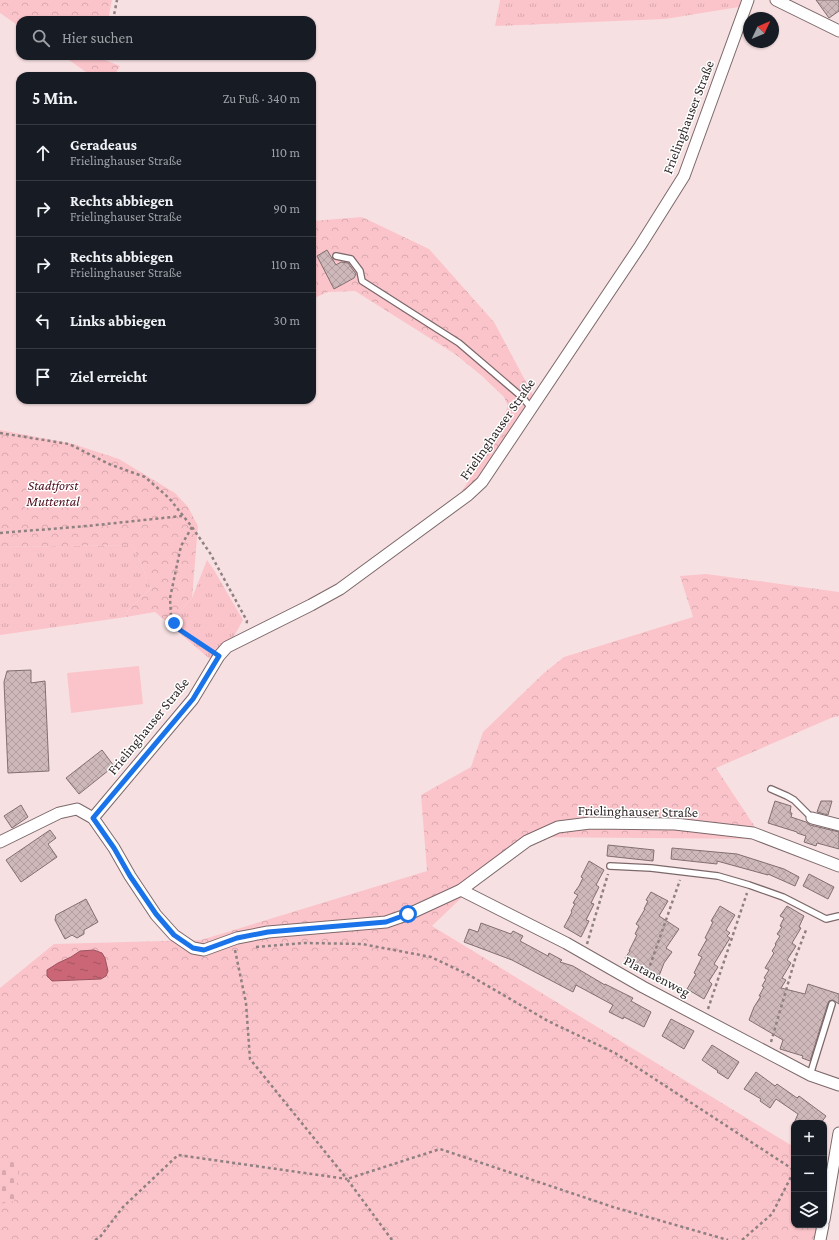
<!DOCTYPE html>
<html lang="de">
<head>
<meta charset="utf-8">
<style>
	:root { --surface:#171b24; --page:#242831; --text:#f1f3f6; --muted:#9ea1a6; --line:#363941 }
	body { margin:0; font-family:"Crimson Pro",serif; background:var(--page); color:var(--text) }
	.controls { position:absolute; right:12px; bottom:12px; display:grid; overflow:hidden; border-radius:8px; box-shadow:0 1px 3px #0004 }
	.controls button { width:36px; height:36px; display:grid; place-items:center; padding:0; border:0; border-bottom:1px solid var(--line); background:var(--surface); color:var(--text); font:20px sans-serif }
	.compass { position:absolute; left:743px; top:12px; width:36px; height:36px; border-radius:50%; background:var(--surface); box-shadow:0 1px 3px #0004; rotate:46deg }
	.stop { position:absolute; width:12px; height:12px; margin:-9px; border:3px solid #1a73e8; border-radius:50%; background:#fff }
	.stop.end { background:#1a73e8; border-color:#fff; box-shadow:0 1px 4px #0008 }
	.list { margin:0; padding:0; list-style:none }
	h2 { display:flex; justify-content:space-between; align-items:center; height:52px; margin:0; padding:0 16px; font-size:17px }
	h2 small { font-size:13px; font-weight:400; color:var(--muted) }
	.list li { display:grid; grid-template-columns:26px 1fr auto; gap:12px; align-items:center; box-sizing:border-box; height:56px; padding:0 16px; border-top:1px solid var(--line) }
	.list b { display:block; font-size:15px; white-space:nowrap }
	.list p { margin:0; font-size:13px; white-space:nowrap; color:var(--muted) }
	.list em { font-size:13px; font-style:normal; color:var(--muted) }
	.icon { flex:none; width:22px; height:22px; fill:none; stroke:currentColor; stroke-width:2; stroke-linecap:round; stroke-linejoin:round }
	.map { position:relative; flex:none; width:839px; height:1240px; overflow:hidden }
	.search { position:absolute; background:var(--surface); box-shadow:0 1px 3px #0004; left:16px; top:16px; width:300px; height:44px; display:flex; align-items:center; gap:10px; box-sizing:border-box; padding:0 14px; border-radius:12px; color:var(--muted); font-size:15px }
	.panel { position:absolute; background:var(--surface); box-shadow:0 1px 3px #0004; left:16px; top:72px; width:300px; height:332px; border-radius:12px }
	.map>svg:first-child { display:block }
	.grass { fill:url(#grass-tufts) }
	.forest { fill:url(#forest-crowns) }
	.cemetery { fill:url(#cemetery-stones) }
	.pitch { fill:#fbc4ca }
	.water { fill:url(#water-ripples); stroke:#9c545f }
	.building { fill:url(#building-cross-hatch); stroke:#826f70 }
	.lines { fill:none; stroke-linecap:round; stroke-linejoin:round }
	.service-casing { stroke:#7c686a; stroke-width:8 }
	.minor-casing { stroke:#7c686a; stroke-width:13 }
	.path { stroke:#8f8081; stroke-width:2.5; stroke-dasharray:3 3; stroke-linecap:butt }
	.service { stroke:#fff; stroke-width:5.5 }
	.minor { stroke:#fff; stroke-width:11 }
	.route { stroke:#1a73e8; stroke-width:5 }
	.labels { text-anchor:middle; dominant-baseline:central; stroke-width:3; stroke-linejoin:round; paint-order:stroke }
	.street-label { font-size:14px; fill:#312929; stroke:#fff }
	.park-label { font-size:14px; font-style:italic; fill:#4f101f; stroke:#fff }
</style>
</head>
<body>
<div class="map">
<svg width="839" height="1240" viewBox="0 0 839 1240">
	<defs>
		<pattern id="grass-tufts" width="24" height="20" patternUnits="userSpaceOnUse"><rect width="24" height="20" fill="#fbc4ca"/><path d="M3 7l-1-3M5 7V3M7 7l1-3M15 17l-1-3M17 17v-4M19 17l1-3" fill="none" stroke="#d8a8ae"/></pattern>
		<pattern id="forest-crowns" width="20" height="18" patternUnits="userSpaceOnUse"><rect width="20" height="18" fill="#fbc4ca"/><path d="M2 6a3 3 0 1 1 6 0M12 15a3 3 0 1 1 6 0" fill="none" stroke="#d8a8ae"/></pattern>
		<pattern id="cemetery-stones" width="16" height="16" patternUnits="userSpaceOnUse"><rect width="16" height="16" fill="#fbc4ca"/><path d="M2 7V4a2 2 0 0 1 4 0v3zM10 15v-3a2 2 0 0 1 4 0v3z" fill="#d8a8ae"/></pattern>
		<pattern id="water-ripples" width="26" height="14" patternUnits="userSpaceOnUse"><rect width="26" height="14" fill="#ca6676"/><path d="M2 4q2-2 4 0t4 0M15 11q2-2 4 0t4 0" fill="none" stroke="#a55461"/></pattern>
		<pattern id="building-cross-hatch" width="8" height="8" patternUnits="userSpaceOnUse"><rect width="8" height="8" fill="#ceb8ba"/><path d="M0 0l8 8M0 8l8-8" fill="none" stroke="#b19ea0"/></pattern>
	</defs>
	<rect width="100%" height="100%" fill="#f7e0e2"/>
	<!-- grass -->
	<g class="grass">
		<polygon points="500,0 741,0 739,7 665,19 495,26"/>
		<polygon points="133,545 151,588 128,610 126,617 0,635 0,547"/>
		<polygon points="207,560 214,570 243,620 233,638 212,661 169,624 192,598"/>
	</g>
	<!-- forest -->
	<g class="forest">
		<polygon points="0,0 112,0 108,20 20,20 20,27 0,13"/>
		<polygon points="63,56 100,56 100,58 120,66 114,76 92,76"/>
		<polygon points="362,217 429,249 494,322 534,397 484,472 470,488 459,496 487,451 508,406 504,397 482,376 455,354 355,291 328,292 312,299 312,221"/>
		<polygon points="0,430 73,444 119,459 175,493 188,507 198,526 192,598 169,624 155,612 126,617 128,610 151,588 133,545 0,547"/>
		<polygon points="706,574 839,592 839,716 831,718 716,768 763,839 525,837 432,926 794,1147 794,1225 819,1225 816,1240 0,1240 0,988 54,944 201,940 427,871 421,795 471,767 483,732 544,673 564,657 693,617 680,576"/>
	</g>
	<!-- cemetery -->
	<polygon class="cemetery" points="21,1160 14,1201 0,1204 0,1163"/>
	<!-- pitch -->
	<polygon class="pitch" points="139,666 143,704 71,713 67,673"/>
	<!-- water -->
	<polygon class="water" points="94,950 102,953 105,958 108,971 106,976 101,979 52,981 47,976 47,970 58,963 71,957 80,951"/>
	<!-- building -->
	<g class="building">
		<polygon points="816,0 839,0 839,11 829,18"/>
		<polygon points="327,250 336,265 341,262 348,263 356,274 354,278 334,289 317,256"/>
		<polygon points="31,670 31,683 45,681 49,771 8,773 4,682 7,671"/>
		<polygon points="102,750 114,766 79,794 66,778"/>
		<polygon points="775,801 791,806 790,813 792,813 791,817 806,822 810,825 839,832 839,849 817,843 816,846 804,842 806,836 797,833 797,832 768,823"/>
		<polygon points="821,801 832,801 828,815 817,812"/>
		<polygon points="21,805 28,817 12,828 4,816"/>
		<polygon points="50,830 56,838 48,844 57,857 21,882 6,860"/>
		<polygon points="608,845 654,850 653,861 607,856"/>
		<polygon points="672,848 737,854 784,869 799,877 795,886 768,874 768,875 717,861 717,864 671,859"/>
		<polygon points="589,861 604,870 596,885 599,887 591,903 594,904 586,920 589,921 581,937 564,927 572,912 571,911 575,904 573,903 578,895 574,893 579,886 583,878 581,877"/>
		<polygon points="809,874 834,887 828,899 803,886"/>
		<polygon points="651,892 668,901 659,916 679,929 666,948 672,952 664,963 659,976 653,975 625,958 630,951 629,951 637,935 635,934 639,926 636,924 645,909 644,909 648,901 646,900"/>
		<polygon points="86,899 98,922 84,930 84,934 77,938 72,935 65,939 55,920 56,915"/>
		<polygon points="720,906 735,915 726,930 730,933 727,936 730,938 714,964 718,967 709,981 712,984 704,999 687,989 696,974 694,973 702,957 698,955 707,939 705,938 713,922 711,921"/>
		<polygon points="787,906 804,916 799,927 801,928 792,943 796,946 787,960 791,963 782,978 786,980 781,988 805,994 808,984 839,994 839,1004 833,1000 829,1001 828,1003 810,1061 802,1058 803,1056 780,1049 783,1040 749,1020 754,1007 761,996 759,996 764,987 762,986 766,979 764,978 769,970 765,968 774,953 772,951 776,945 775,944 780,936 777,934 782,927 780,926 784,918 780,916"/>
		<polygon points="481,923 511,934 513,931 523,936 520,941 548,956 549,953 562,960 560,962 573,966 605,985 605,984 633,998 631,1001 651,1012 644,1027 624,1017 623,1019 609,1012 613,1005 576,985 573,992 512,960 464,942 469,929 478,932"/>
		<polygon points="671,1019 694,1031 684,1049 662,1036"/>
		<polygon points="712,1045 739,1062 728,1079 717,1072 718,1071 702,1060"/>
		<polygon points="756,1072 775,1086 777,1084 797,1098 799,1096 826,1116 821,1123 794,1123 798,1114 776,1099 770,1108 760,1101 761,1099 744,1089"/>
	</g>
	<g class="lines">
		<!-- service casing -->
		<g class="service-casing">
			<g id="service">
				<polyline points="336,256 351,259 360,271 362,281 459,343 522,397 532,409"/>
				<polyline points="771,789 787,796 794,800 812,818"/>
				<polyline points="610,866 651,868 718,876 749,885 783,897 826,919 839,916"/>
				<polyline points="810,1075 832,1004"/>
			</g>
		</g>
		<!-- minor casing -->
		<g class="minor-casing">
			<g id="minor">
				<polyline points="776,0 839,31"/>
				<polyline points="93,818 193,699 219,656 227,647 311,605 340,589 468,495 482,482 640,246 684,176 748,0"/>
				<polyline points="812,818 839,825"/>
				<polyline points="0,842 59,813 77,809 93,818 114,848 130,876 156,915 174,935 193,948 204,950 237,938 268,932 386,922 409,914 461,890 527,841 558,827 590,823 675,824 753,833 839,866"/>
				<polyline points="461,890 566,943 643,987 810,1075 839,1085"/>
				<polyline points="824,1220 839,1133"/>
				<polyline points="820,1240 823,1225"/>
			</g>
		</g>
		<!-- path -->
		<g class="path">
			<polyline points="113,20 117,0"/>
			<polyline points="85,56 87,56"/>
			<polyline points="0,433 69,444 109,464 145,477 169,498 192,527 210,553 247,621 246,626"/>
			<polyline points="192,527 181,546 170,598 171,616 174,623 180,630 210,650"/>
			<polyline points="0,533 87,526 182,516"/>
			<polyline points="587,944 608,874"/>
			<polyline points="256,947 305,943 362,944 431,957 469,975 548,1021 615,1053 794,1170"/>
			<polyline points="235,950 246,1003 250,1059 347,1179"/>
			<polyline points="646,977 680,880"/>
			<polyline points="708,1009 747,893"/>
			<polyline points="771,1042 796,956 806,930"/>
			<polyline points="95,1240 100,1237 123,1207 178,1155 347,1179"/>
			<polyline points="392,1240 347,1179 440,1149 613,1207 728,1240"/>
			<polyline points="742,1240 772,1214 794,1171"/>
		</g>
		<!-- service -->
		<use href="#service" class="service"/>
		<!-- minor -->
		<use href="#minor" class="minor"/>
	</g>
	<g class="lines">
		<!-- route -->
		<polyline class="route" points="174,623 180,630 219,656 193,699 93,818 114,848 130,876 156,914 174,935 193,948 204,950 237,938 268,932 386,922 408,914"/>
	</g>
	<g class="labels">
		<!-- street labels -->
		<g class="street-label">
			<text transform="translate(688 117) rotate(-69)">Frielinghauser Straße</text>
			<text transform="translate(497 429) rotate(-55)">Frielinghauser Straße</text>
			<text transform="translate(148 726) rotate(-51)">Frielinghauser Straße</text>
			<text transform="translate(638 811) rotate(1)">Frielinghauser Straße</text>
			<text transform="translate(657 976) rotate(28)">Platanenweg</text>
		</g>
		<!-- park labels -->
		<g class="park-label">
			<text x="53" y="485">Stadtforst<tspan x="53" dy="16">Muttental</tspan></text>
		</g>
	</g>
</svg>
<div class="controls">
<button>+</button>
<button>−</button>
<button><svg class="icon" aria-label="layers" viewBox="0 0 24 24"><path d="M12 4l9 5-9 5-9-5zM3 14l9 5 9-5"/></svg></button>
</div>
<svg class="compass" viewBox="-18 -18 36 36"><path d="M0-13l5 13h-10z" fill="#e53935"/><path d="M0 13l5-13h-10z" fill="#9ea1a6"/></svg>
<div class="stop" style="left:408px;top:914px"></div>
<div class="stop end" style="left:174px;top:623px"></div>
<div class="search"><svg class="icon" aria-label="search" viewBox="0 0 24 24"><circle cx="10" cy="10" r="6"/><path d="M15 15l6 6"/></svg>Hier suchen</div>
<section class="panel">
<h2>5 Min.<small>Zu Fuß · 340 m</small></h2>
<ul class="list">
<li><svg class="icon" aria-label="ahead" viewBox="0 0 24 24"><path d="M12 20V5M6 11l6-6 6 6"/></svg><div><b>Geradeaus</b><p>Frielinghauser Straße</p></div><em>110 m</em></li>
<li><svg class="icon" aria-label="right" viewBox="0 0 24 24"><path d="M7 20v-9h11M14 6l5 5-5 5"/></svg><div><b>Rechts abbiegen</b><p>Frielinghauser Straße</p></div><em>90 m</em></li>
<li><svg class="icon" aria-label="right" viewBox="0 0 24 24"><path d="M7 20v-9h11M14 6l5 5-5 5"/></svg><div><b>Rechts abbiegen</b><p>Frielinghauser Straße</p></div><em>110 m</em></li>
<li><svg class="icon" aria-label="left" viewBox="0 0 24 24"><path d="M17 20v-9H6M10 6l-5 5 5 5"/></svg><div><b>Links abbiegen</b></div><em>30 m</em></li>
<li><svg class="icon" aria-label="arrive" viewBox="0 0 24 24"><path d="M6 21V4h12l-3 4 3 4H6"/></svg><div><b>Ziel erreicht</b></div></li>
</ul>
</section>
</div>
</body>
</html>
